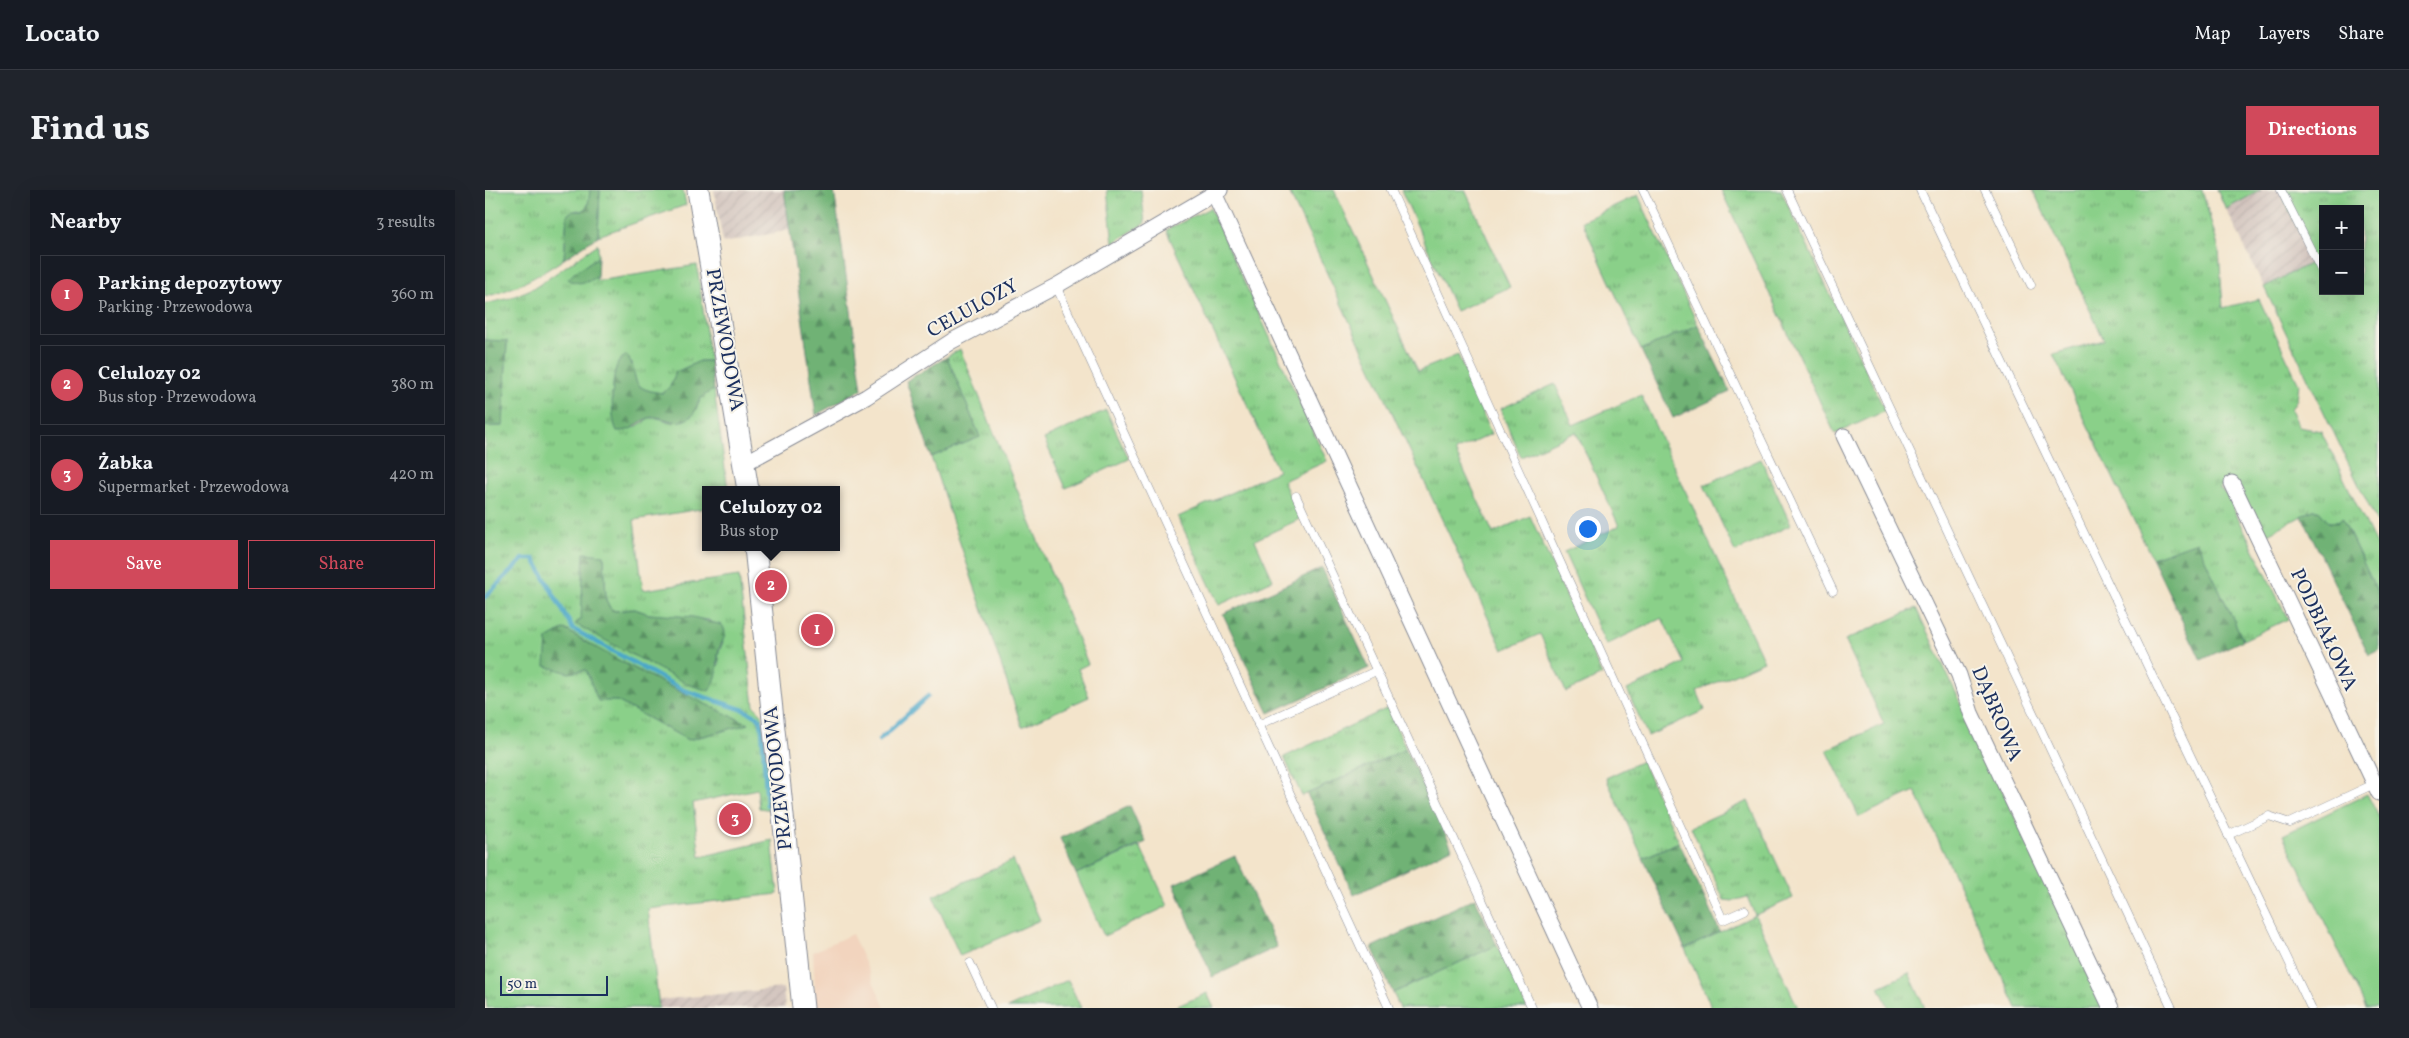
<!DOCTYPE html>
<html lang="en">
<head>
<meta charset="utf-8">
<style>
	:root { --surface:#171b24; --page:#20242c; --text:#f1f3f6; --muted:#9ea1a6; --line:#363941; --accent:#d1495b }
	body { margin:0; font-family:Vollkorn,serif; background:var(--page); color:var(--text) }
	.controls { position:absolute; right:15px; top:15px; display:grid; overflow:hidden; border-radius:0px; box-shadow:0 5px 20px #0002 }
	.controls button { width:45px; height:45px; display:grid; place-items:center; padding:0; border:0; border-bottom:1px solid var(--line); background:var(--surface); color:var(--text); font:25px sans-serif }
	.scale { position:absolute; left:15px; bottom:12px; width:108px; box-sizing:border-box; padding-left:5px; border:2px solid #1b2f5e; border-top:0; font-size:14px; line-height:18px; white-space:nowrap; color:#1b2f5e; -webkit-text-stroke:4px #f7f3e8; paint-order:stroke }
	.you { position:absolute; left:1102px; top:338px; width:18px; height:18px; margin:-12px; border:4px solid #fff; border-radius:50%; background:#1a73e8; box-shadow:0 0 0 8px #1a73e833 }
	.badge { display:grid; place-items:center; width:32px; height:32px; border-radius:50%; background:var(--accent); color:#fff; font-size:16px; font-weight:700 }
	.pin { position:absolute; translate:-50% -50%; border:2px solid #fff; box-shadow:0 1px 5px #0006 }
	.popup { position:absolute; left:217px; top:296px; width:138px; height:65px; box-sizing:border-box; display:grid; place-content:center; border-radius:0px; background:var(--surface); filter:drop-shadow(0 1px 4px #0005); font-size:16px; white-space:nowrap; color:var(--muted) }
	.popup b { font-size:19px; color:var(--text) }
	.popup::after { content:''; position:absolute; left:50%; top:100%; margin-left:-10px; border:10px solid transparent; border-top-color:var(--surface) }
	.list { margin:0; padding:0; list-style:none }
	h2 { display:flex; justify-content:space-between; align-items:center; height:65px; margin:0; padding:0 20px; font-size:21px }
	h2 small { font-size:16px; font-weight:400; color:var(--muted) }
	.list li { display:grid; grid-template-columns:32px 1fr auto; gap:15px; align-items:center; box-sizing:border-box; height:80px; margin:0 10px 10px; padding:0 10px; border:1px solid var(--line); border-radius:0px }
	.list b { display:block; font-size:19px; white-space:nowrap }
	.list p { margin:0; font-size:16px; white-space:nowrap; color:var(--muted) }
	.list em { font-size:16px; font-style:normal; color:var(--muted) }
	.actions { display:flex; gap:10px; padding:15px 20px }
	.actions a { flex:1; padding:11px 0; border:1px solid var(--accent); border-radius:0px; text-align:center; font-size:18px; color:var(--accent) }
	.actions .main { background:var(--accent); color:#fff }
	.map { position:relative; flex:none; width:1894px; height:818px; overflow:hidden; border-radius:0px }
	header { display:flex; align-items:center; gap:30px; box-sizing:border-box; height:70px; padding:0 25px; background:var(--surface); border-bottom:1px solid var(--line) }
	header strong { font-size:24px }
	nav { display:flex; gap:28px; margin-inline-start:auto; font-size:18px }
	.intro { display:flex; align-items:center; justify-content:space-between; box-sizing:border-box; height:120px; padding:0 30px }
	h1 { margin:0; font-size:35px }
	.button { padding:12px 22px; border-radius:0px; background:var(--accent); color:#fff; font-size:18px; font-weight:700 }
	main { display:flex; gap:30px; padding:0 30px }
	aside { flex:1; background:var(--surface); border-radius:0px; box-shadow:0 5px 20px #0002 }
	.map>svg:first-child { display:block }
	.built { fill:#f2d4be }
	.industrial { fill:url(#industrial-furrows) }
	.grass { fill:url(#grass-tufts); stroke:#528074; fill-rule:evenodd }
	.forest { fill:url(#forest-firs); stroke:#45706a }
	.garden { fill:#8ad089; stroke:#528074 }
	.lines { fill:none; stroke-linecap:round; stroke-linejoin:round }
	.stream { stroke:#4ba7c9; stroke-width:4.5 }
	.lane-casing { stroke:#878a94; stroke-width:9 }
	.street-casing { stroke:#878a94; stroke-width:17 }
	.secondary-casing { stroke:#878a94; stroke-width:23 }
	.lane { stroke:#fff; stroke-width:8 }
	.street { stroke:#fff; stroke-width:15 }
	.secondary { stroke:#fff; stroke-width:21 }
	.labels { text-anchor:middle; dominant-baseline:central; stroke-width:4; stroke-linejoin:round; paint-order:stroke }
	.street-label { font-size:20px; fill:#1b2f5e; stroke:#f7f3e8 }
</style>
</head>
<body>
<header>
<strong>Locato</strong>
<nav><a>Map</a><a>Layers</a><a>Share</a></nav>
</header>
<div class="intro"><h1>Find us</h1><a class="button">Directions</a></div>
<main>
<aside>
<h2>Nearby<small>3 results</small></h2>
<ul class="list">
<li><span class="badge">1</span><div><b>Parking depozytowy</b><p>Parking · Przewodowa</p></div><em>360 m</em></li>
<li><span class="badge">2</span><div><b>Celulozy 02</b><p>Bus stop · Przewodowa</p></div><em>380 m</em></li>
<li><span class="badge">3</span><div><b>Żabka</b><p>Supermarket · Przewodowa</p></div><em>420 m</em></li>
</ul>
<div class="actions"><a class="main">Save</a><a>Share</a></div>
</aside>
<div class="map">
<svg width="1894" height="818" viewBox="0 0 1894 818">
	<defs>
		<pattern id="industrial-furrows" width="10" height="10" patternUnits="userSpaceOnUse" patternTransform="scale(1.25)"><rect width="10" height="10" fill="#cfc0ba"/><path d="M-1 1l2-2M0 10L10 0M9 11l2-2" fill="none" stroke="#b1a5a2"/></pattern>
		<pattern id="grass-tufts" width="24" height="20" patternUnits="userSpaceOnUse" patternTransform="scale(1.25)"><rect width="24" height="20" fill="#8ad089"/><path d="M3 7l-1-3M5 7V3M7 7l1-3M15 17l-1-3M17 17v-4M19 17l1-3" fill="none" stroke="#70a973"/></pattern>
		<pattern id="forest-firs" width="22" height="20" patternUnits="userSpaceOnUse" patternTransform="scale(1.25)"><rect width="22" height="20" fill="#6fb275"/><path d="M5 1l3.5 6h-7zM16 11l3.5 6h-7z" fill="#5a9163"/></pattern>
	</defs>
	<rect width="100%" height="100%" fill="#f7f3e8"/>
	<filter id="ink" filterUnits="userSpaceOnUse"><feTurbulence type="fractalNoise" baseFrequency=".02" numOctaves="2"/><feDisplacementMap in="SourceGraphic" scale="10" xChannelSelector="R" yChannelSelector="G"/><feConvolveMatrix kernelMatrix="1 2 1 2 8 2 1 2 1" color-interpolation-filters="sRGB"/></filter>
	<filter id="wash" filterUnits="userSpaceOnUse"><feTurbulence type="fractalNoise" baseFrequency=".0096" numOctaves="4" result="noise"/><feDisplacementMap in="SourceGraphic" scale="20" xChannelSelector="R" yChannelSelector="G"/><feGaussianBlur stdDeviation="1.12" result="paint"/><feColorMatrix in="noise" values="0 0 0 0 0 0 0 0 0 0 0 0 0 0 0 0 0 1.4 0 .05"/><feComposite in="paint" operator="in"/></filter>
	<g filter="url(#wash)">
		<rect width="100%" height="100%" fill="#f3e4cb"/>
		<!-- built -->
		<polygon class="built" points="367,744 400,818 331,818 328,762"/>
		<!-- industrial -->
		<g class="industrial">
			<polygon points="229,0 299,0 305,40 238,53"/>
			<polygon points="1776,0 1795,0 1828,73 1779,97 1741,19"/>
			<polygon points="298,798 300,818 174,818 173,810"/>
		</g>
		<!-- grass -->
		<g class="grass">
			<path d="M0,0h105l1,2 -3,13 -5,6 -6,-1 -10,5 -3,44c-25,17 -49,30 -79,38z"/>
			<polygon points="115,0 198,0 201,15 113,46"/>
			<polygon points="622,0 656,0 660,33 628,53"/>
			<polygon points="803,0 849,0 933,181 973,165 1006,244 970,261 1008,343 1045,326 1117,485 1081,502 1055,444 1018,460"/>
			<polygon points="916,0 980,0 1025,97 971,121"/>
			<polygon points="1236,0 1296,0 1400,221 1350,244"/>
			<polygon points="1548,0 1717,0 1734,60 1738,118 1774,109 1814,194 1812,209 1806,219 1814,237 1836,241 1894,361 1894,406 1857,328 1853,332 1843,332 1833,320 1828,320 1777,347 1749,290 1734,298 1742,305 1803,429 1758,450 1712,353 1667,368 1568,164 1619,150"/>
			<polygon points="1732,0 1776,0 1741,19"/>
			<path d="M1795,0h99v337l-115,-240 49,-25zM1838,19h37v82h-37z"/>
			<polygon points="1153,5 1213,135 1156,160 1097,31"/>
			<polygon points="725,18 842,271 798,291 815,329 770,350 788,390 734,415 693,327 793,281 681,40"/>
			<path d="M113,54v13l-23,15 12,10 10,-5v4l100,-16 13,96h-10l-24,11 -6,15 -8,6c-24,-3 -28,-8 -30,-31l-17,11 -2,39 21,16 15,-10h9l13,4 21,-6 11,-21 11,-5 14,100h-22v18l-72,12 9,70 96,-14 15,130 8,8 11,96 -14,-2 -2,-19 -64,14 7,54 72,-17 6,54 -130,15 11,99h-172l-2,-19v-563h18l4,-84 -22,-2v-36l25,-6 26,-11zM119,365l2,45 4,8 5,3 20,-2 13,5 61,6 14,22 -5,12 1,11 -143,-42 5,-3zM80,439l38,23 91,47 54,25 -60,16 -71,-39 -19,-1 -12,-31z"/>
			<polygon points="475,159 603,474 593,479 604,507 537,537 446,267 495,247 462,167"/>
			<polygon points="1070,194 1088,235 1156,205 1279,471 1212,501 1220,520 1163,546 1142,500 1199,473 1177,428 1121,455 1079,362 1134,336 1091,242 1036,267 1015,219"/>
			<polygon points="621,220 644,269 581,298 559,249"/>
			<polygon points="1276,269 1306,335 1250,362 1219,295"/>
			<polygon points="1431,418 1620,818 1532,818 1430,601 1374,627 1342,560 1399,534 1360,450"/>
			<polygon points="903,518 921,559 817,606 799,567"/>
			<polygon points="1157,571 1194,652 1158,668 1121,588"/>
			<polygon points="1263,611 1308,708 1270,725 1313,818 1227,818 1200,759 1270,725 1262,707 1248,711 1239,710 1206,637"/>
			<polygon points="655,656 683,716 619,746 591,684"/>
			<polygon points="528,670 555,730 475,766 448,706"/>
			<polygon points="1012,755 1042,818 915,818 908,803"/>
			<polygon points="1424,783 1440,818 1404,818 1394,797"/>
			<polygon points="583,790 596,818 522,818"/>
			<polygon points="722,803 729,818 688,818"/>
		</g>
		<!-- forest -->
		<g class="forest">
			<polygon points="105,0 115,0 113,46 79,69 82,25 87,21 98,21 103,15"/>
			<polygon points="299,0 349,0 377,199 331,225"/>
			<path d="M113,67l-1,20c-9,5 -20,9 -29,2l7,-7z"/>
			<polygon points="1213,135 1245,202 1188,228 1156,160"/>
			<polygon points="0,150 22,151 18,236 0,236"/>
			<path d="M142,165c15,22 -3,33 35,38l8,-6 6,-15 24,-11h10l4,29c-22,9 -13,19 -24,27 -16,12 -28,-4 -41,1 -14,4 -14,14 -32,13 -7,-12 -6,-55 1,-68 2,-4 6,-6 9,-8z"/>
			<polygon points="462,167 495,247 446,267 421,191"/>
			<polygon points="1828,320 1833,320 1843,332 1853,332 1857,328 1894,406 1894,460 1884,465 1817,326"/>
			<polygon points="1712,352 1758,450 1716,470 1667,368"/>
			<path d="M99,363l20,2 2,45 4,8 5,3 20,-2 14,5 44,3 29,8c8,11 -3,18 -4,29 -1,18 1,21 -9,37l-22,-7 -112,-60 6,-4z"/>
			<polygon points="837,378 884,478 784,523 738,424"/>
			<path d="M79,439c60,36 122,67 185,95l-61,16 -71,-39h-19l-12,-31 -17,3 -24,-7 2,-27z"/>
			<polygon points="921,559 967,658 869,705 822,604"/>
			<polygon points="645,616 661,652 591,684 575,648"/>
			<polygon points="1194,652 1235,742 1200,759 1158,668"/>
			<polygon points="750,666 792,757 727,787 689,694"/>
			<polygon points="990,708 1012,755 908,803 887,757"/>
		</g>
		<!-- garden -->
		<polygon class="garden" points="1882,604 1894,627 1894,818 1881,818 1798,645"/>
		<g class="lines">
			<!-- stream -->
			<g class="stream">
				<polyline points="0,407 38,369 49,369 88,439 198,500 259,520 273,527 276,531 277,539 282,615"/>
				<polyline points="394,550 443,506"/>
			</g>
		</g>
	</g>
	<g filter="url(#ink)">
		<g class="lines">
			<!-- lane casing -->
			<g class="lane-casing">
				<g id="lane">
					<polyline points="906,0 1238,730 1260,720"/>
					<polyline points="1158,0 1348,401"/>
					<polyline points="1302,0 1687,818"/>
					<polyline points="1435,0 1826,818"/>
					<polyline points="1500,0 1546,95"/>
					<polyline points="1796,0 1838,84"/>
					<polyline points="571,96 904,818"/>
					<polyline points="811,306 1047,818"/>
					<polyline points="773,535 891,481"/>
					<polyline points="1743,645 1784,626 1805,633 1889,594"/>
					<polyline points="485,773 506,818"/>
				</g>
			</g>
			<!-- street casing -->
			<g class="street-casing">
				<g id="street">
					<polyline points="729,3 1105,818"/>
					<polyline points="1359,246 1474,485 1486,523 1626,818"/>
					<polyline points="260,273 381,207 467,151 571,96 735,0"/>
					<polyline points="1747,293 1894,603"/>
				</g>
			</g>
			<!-- secondary casing -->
			<g class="secondary-casing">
				<g id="secondary">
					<polyline points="213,0 263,300"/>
					<polyline points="270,357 318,818"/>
				</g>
			</g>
			<!-- lane -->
			<use href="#lane" class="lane"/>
			<!-- street -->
			<use href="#street" class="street"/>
			<!-- secondary -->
			<use href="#secondary" class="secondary"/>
		</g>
	</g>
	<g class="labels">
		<!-- street labels -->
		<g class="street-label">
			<text transform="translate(488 119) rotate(-29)">CELULOZY</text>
			<text transform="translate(239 150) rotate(80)">PRZEWODOWA</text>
			<text transform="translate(1838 440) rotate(65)">PODBIAŁOWA</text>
			<text transform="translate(1511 524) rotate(67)">DĄBROWA</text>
			<text transform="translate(294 588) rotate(-96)">PRZEWODOWA</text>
		</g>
	</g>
</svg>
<div class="controls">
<button>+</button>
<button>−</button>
</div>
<div class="scale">50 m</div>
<div class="you"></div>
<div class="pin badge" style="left:332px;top:440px">1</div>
<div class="pin badge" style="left:286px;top:396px">2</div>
<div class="popup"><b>Celulozy 02</b>Bus stop</div>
<div class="pin badge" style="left:250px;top:629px">3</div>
</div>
</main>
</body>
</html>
